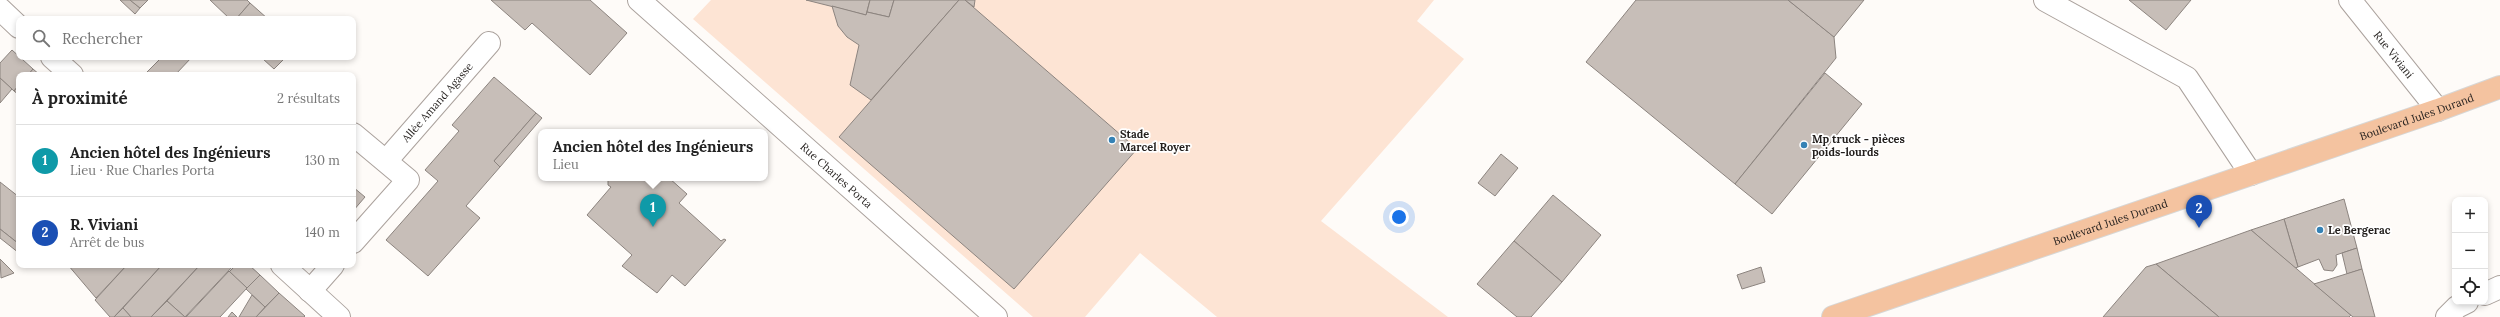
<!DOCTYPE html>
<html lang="fr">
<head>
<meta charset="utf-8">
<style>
	:root { --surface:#fff; --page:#f6f6f6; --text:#222; --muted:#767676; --line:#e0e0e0; --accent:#111827 }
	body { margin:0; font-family:Lora,serif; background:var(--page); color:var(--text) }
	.controls { position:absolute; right:12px; bottom:12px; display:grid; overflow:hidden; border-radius:8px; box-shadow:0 2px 6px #0003 }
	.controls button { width:36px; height:36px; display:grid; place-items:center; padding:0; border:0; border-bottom:1px solid var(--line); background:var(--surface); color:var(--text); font:20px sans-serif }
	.you { position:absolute; left:1399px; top:217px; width:14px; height:14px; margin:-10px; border:3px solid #fff; border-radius:50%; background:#1a73e8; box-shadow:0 0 0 6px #1a73e833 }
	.badge { display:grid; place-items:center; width:26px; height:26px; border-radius:50%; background:var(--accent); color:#fff; font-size:13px; font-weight:700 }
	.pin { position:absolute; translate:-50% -33px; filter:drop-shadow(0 1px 2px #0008) }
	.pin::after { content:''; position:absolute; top:21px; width:14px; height:12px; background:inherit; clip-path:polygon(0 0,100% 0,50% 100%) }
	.popup { position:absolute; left:538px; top:129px; width:230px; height:52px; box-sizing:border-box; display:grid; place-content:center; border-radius:8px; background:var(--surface); filter:drop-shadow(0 1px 3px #0005); font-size:13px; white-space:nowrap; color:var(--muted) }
	.popup b { font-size:15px; color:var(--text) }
	.popup::after { content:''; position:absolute; left:50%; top:100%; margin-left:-8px; border:8px solid transparent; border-top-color:var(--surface) }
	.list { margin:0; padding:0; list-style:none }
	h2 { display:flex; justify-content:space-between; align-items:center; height:52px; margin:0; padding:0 16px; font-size:17px }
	h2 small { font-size:13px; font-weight:400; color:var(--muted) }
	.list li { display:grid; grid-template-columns:26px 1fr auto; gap:12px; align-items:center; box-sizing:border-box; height:72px; padding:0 16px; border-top:1px solid var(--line) }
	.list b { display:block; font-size:15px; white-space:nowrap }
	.list p { margin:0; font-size:13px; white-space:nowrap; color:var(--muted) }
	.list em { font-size:13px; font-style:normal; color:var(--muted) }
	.icon { flex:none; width:22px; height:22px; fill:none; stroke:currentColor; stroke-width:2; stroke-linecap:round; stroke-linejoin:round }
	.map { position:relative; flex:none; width:2500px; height:317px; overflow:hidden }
	.search { position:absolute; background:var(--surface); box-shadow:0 2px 6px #0003; left:16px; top:16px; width:340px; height:44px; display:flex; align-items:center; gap:10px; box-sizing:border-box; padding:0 14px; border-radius:8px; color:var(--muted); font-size:15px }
	.panel { position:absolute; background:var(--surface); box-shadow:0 2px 6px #0003; left:16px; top:72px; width:340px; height:196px; border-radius:8px }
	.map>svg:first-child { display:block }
	.green { fill:#fde4d4 }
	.building { fill:#c7beb8; stroke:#8c847f }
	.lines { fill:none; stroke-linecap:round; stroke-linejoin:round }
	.minor-casing { stroke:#aba29d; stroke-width:24 }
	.major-casing { stroke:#d7d7d6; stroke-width:24 }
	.minor { stroke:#fff; stroke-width:22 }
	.major { stroke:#f4c3a0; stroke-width:22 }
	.poi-dot { fill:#3582b5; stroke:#fff; stroke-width:1.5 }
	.labels { text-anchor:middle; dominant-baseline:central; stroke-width:3.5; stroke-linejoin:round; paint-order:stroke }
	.street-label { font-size:11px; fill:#231f1d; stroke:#fff }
	.poi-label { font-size:11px; font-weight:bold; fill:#231f1d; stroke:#fff; text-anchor:start }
</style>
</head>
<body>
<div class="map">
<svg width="2500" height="317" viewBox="0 0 2500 317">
	<rect width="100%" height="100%" fill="#fefbf8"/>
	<!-- green -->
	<polygon class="green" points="711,0 1434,0 1417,21 1464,59 1321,221 1448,317 1217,317 1140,253 1085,317 1033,317 693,19"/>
	<!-- building -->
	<g class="building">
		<polygon points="120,0 130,0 140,8 135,14"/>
		<polygon points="130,0 148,0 140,8"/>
		<polygon points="210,0 247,0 250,3 236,19 230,19"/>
		<polygon points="491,0 590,0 627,33 590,75 532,23 525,30"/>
		<polygon points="806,0 870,0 866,15"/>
		<polygon points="870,0 894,0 889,17 867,12"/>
		<polygon points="894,0 959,0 871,100 850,85 859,45 847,37 838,26 832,6 866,15 867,12 889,17"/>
		<polygon points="959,0 965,0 1137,149 1014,289 839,137"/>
		<polygon points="965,0 975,0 974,7"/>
		<polygon points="1636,0 1788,0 1834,37 1836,58 1735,184 1586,62"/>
		<polygon points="1788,0 1864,0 1834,37"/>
		<polygon points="2129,0 2191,0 2166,30"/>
		<polygon points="250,3 268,19 236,19"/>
		<polygon points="12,50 33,69 28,75 19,75 19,85 14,91 0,78 0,63"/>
		<polygon points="162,57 192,57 175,75 144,75"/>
		<polygon points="265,57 286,57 274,69 263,59"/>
		<polygon points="33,69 40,75 28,75"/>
		<polygon points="1825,73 1862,104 1772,214 1735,184"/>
		<polygon points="494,77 536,113 494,161 500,167 466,206 480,218 428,276 386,240 438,181 425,170 459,131 452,125"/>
		<polygon points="0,78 12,89 0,103"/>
		<polygon points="19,85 19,95 14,91"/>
		<polygon points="536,113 542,118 500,167 494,161"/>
		<polygon points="1501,154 1518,168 1495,196 1478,183"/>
		<polygon points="608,178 650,178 654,182 658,178 669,178 687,194 679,203 721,241 724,239 726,240 685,286 672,275 657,293 622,266 632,255 587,215 611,187 608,185"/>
		<polygon points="0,182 19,197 19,244 0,229"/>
		<polygon points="353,187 365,197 353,211"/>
		<polygon points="1553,195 1601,235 1562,282 1514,241"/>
		<polygon points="2344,199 2357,248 2336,255 2337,265 2333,271 2324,270 2319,259 2298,267 2284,219"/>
		<polygon points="2284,219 2298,267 2295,268 2251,230"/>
		<polygon points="0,229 19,244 19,253 0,238"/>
		<polygon points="2251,230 2351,315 2349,317 2219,317 2156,264"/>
		<polygon points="1514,241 1562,282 1531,317 1517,317 1477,284"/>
		<polygon points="2357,248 2362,269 2347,274 2342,253"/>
		<polygon points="0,259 14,273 1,278"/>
		<polygon points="2156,264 2219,317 2103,317 2146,267"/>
		<polygon points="68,265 127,265 96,298"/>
		<polygon points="127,265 162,265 114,317 110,317 95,300"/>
		<polygon points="162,265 200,265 151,317 131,317 123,308"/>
		<polygon points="200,265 234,265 185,317 167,301"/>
		<polygon points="236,265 249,265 260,275 247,288 229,272"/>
		<polygon points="1761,267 1765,282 1742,289 1737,275"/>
		<polygon points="2362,269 2375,317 2353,317 2314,284"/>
		<polygon points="229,271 247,288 220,317 186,317"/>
		<polygon points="260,275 279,293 265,307 246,289"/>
		<polygon points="279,293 305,316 304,317 256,317"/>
		<polygon points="252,295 265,307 256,317 239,317"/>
		<polygon points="167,301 185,317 151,317"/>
		<polygon points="123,308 131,317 114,317"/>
		<polygon points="232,312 237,317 228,317"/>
	</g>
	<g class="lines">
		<!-- minor casing -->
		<g class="minor-casing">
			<g id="minor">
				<path id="s1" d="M639,0l357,317"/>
				<polyline points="2045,0 2187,78 2251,174"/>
				<path id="s2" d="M2350,0l88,110"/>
				<polyline points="0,9 19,27"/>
				<polyline points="52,57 72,75"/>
				<polyline points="353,134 408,180 353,242"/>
				<path id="s3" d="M386,161l103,-118"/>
				<polyline points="282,265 339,317"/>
				<polyline points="310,291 333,265"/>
				<polyline points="2485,294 2500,287"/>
				<polyline points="2447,317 2457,307 2467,302"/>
			</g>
		</g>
		<!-- major casing -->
		<g class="major-casing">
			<g id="major">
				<path id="s4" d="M1833,317l605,-207 62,-23"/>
			</g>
		</g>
		<!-- minor -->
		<use href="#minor" class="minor"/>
		<!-- major -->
		<use href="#major" class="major"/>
	</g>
	<!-- markers -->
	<g class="poi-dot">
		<circle cx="1112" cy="140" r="4"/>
		<circle cx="1804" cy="145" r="4"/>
		<circle cx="2320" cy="230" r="4"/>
	</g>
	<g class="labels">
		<!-- street labels -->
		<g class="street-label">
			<text stroke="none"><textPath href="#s2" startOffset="70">Rue Viviani</textPath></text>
			<text stroke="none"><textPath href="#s3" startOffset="78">Allée Amand Agasse</textPath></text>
			<text stroke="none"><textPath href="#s4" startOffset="617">Boulevard Jules Durand</textPath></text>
			<text stroke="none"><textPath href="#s1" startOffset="264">Rue Charles Porta</textPath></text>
			<text stroke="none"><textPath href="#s4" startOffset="293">Boulevard Jules Durand</textPath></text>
		</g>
		<!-- poi labels -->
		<g class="poi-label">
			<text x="1120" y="134">Stade<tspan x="1120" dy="13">Marcel Royer</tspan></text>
			<text x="1812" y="139">Mp truck - pièces<tspan x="1812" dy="13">poids-lourds</tspan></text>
			<text x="2328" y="230">Le Bergerac</text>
		</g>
	</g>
</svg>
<div class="controls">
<button>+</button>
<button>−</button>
<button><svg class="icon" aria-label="locate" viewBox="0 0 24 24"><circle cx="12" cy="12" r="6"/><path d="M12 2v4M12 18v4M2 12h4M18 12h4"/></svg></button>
</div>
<div class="you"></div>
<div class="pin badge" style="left:653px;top:227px;background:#0f9aa8">1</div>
<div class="popup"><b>Ancien hôtel des Ingénieurs</b>Lieu</div>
<div class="pin badge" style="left:2199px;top:228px;background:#1a4fb4">2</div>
<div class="search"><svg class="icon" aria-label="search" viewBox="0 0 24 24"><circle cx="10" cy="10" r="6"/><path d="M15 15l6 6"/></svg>Rechercher</div>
<section class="panel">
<h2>À proximité<small>2 résultats</small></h2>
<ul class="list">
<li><span class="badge" style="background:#0f9aa8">1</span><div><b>Ancien hôtel des Ingénieurs</b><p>Lieu · Rue Charles Porta</p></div><em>130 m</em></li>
<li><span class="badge" style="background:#1a4fb4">2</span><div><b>R. Viviani</b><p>Arrêt de bus</p></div><em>140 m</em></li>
</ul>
</section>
</div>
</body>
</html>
